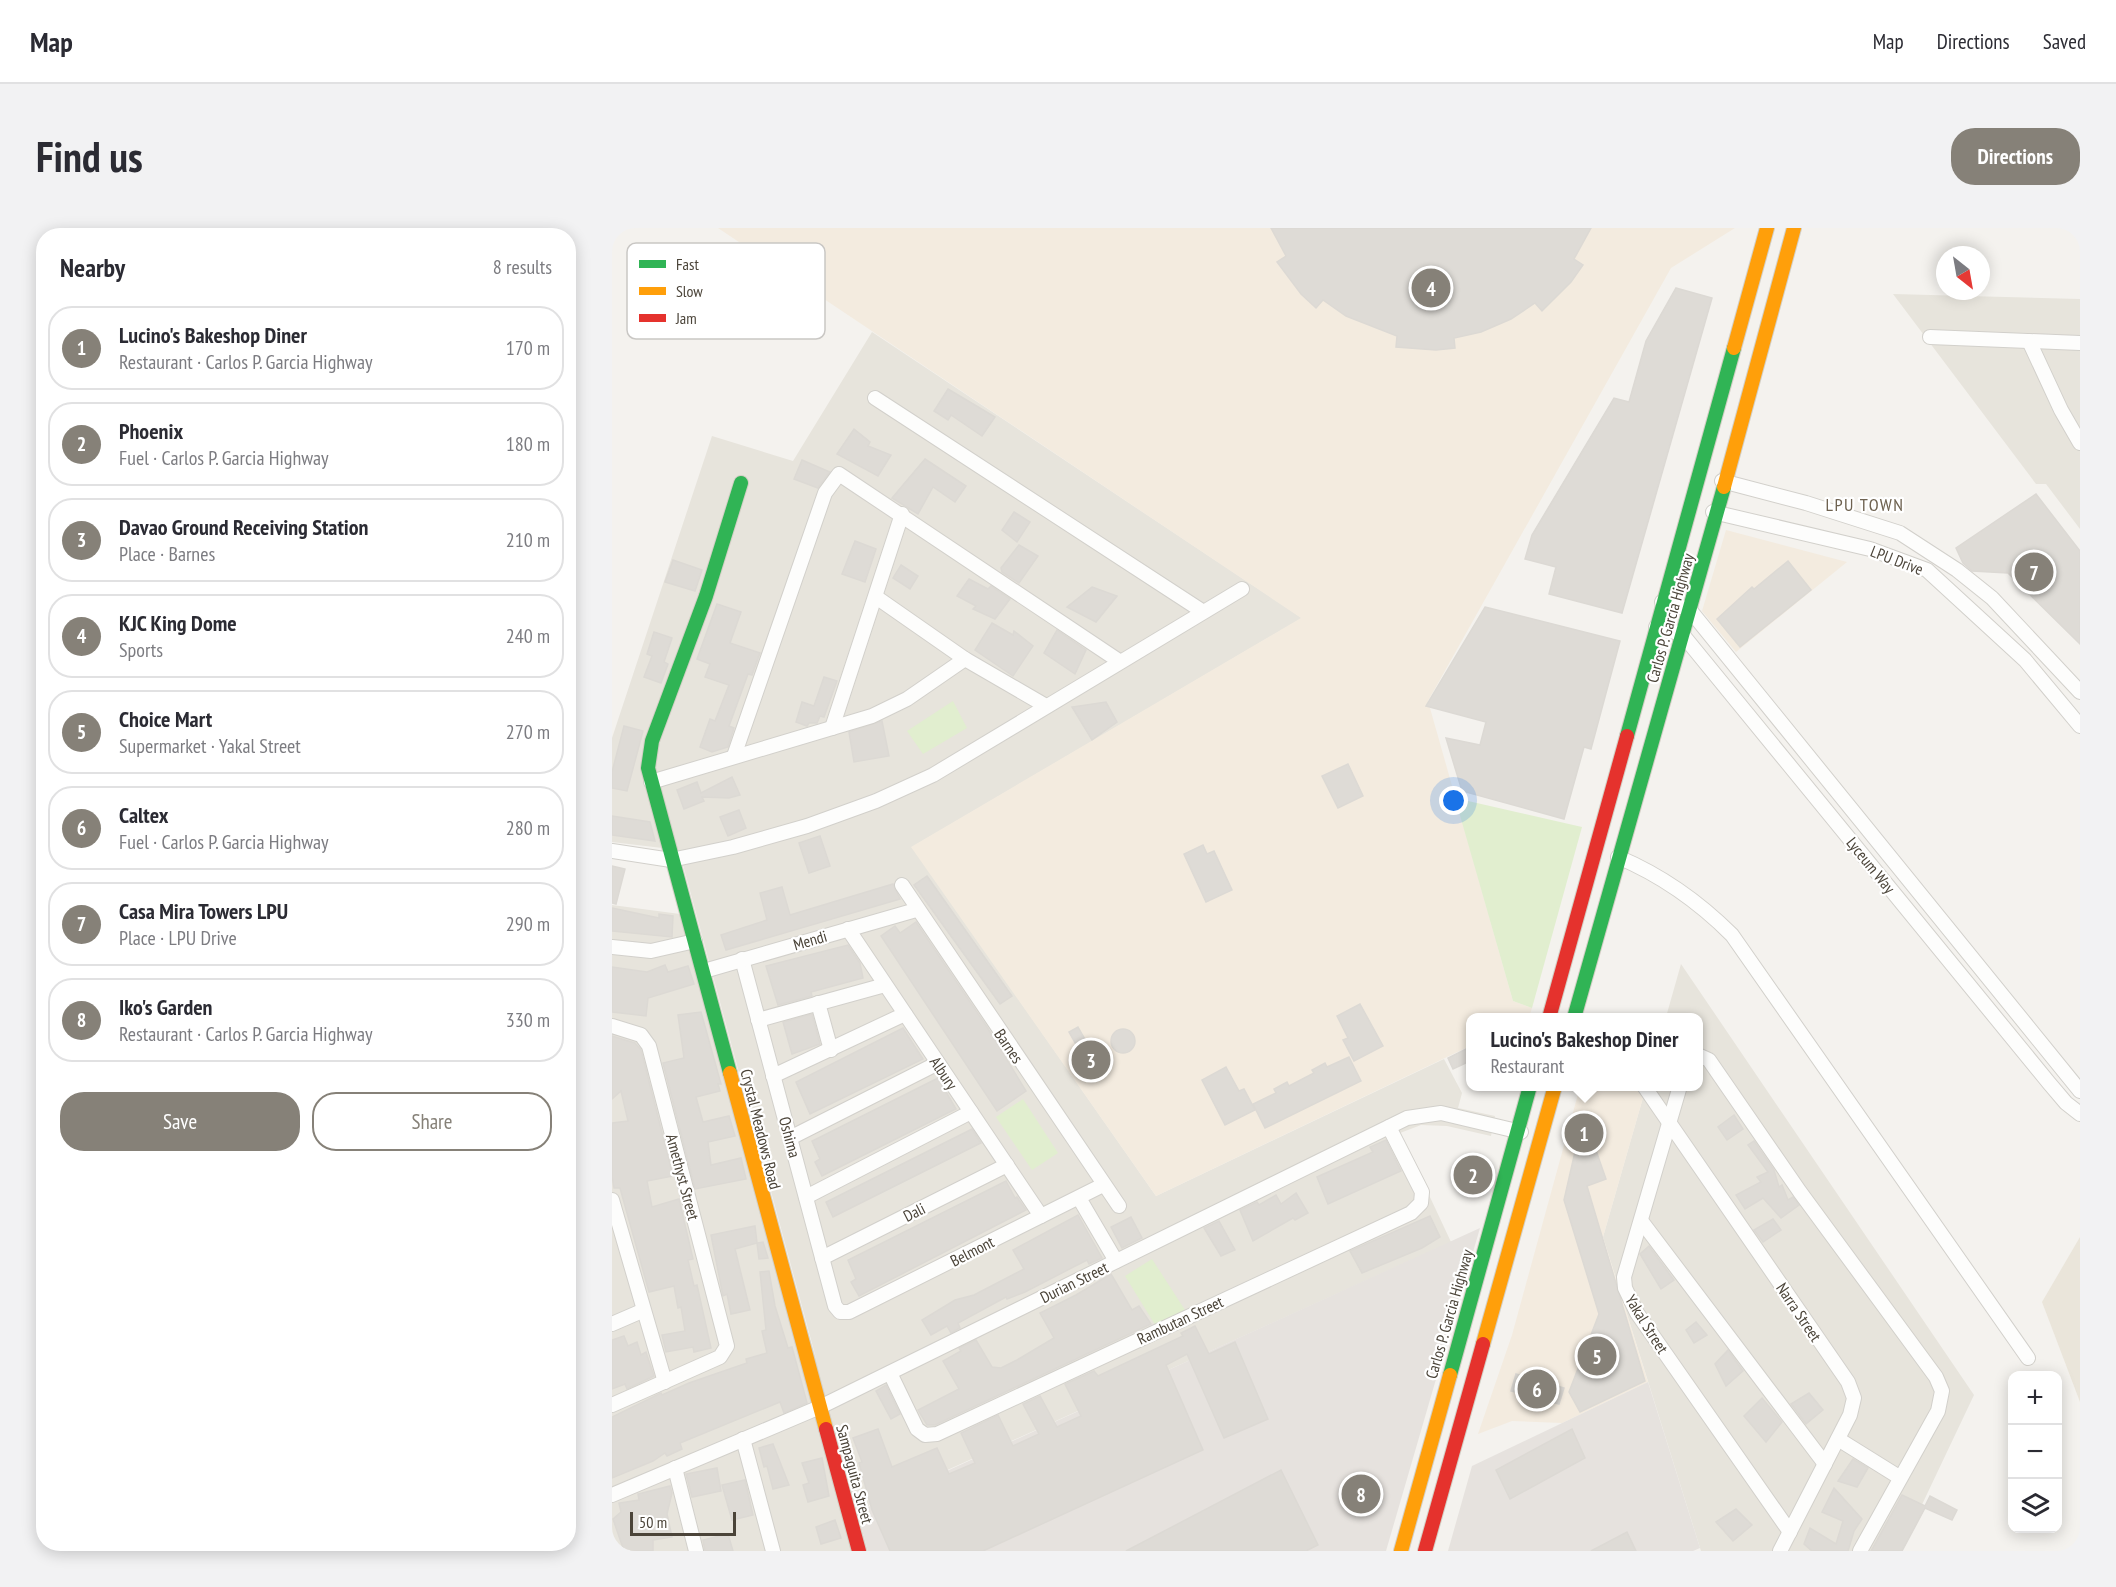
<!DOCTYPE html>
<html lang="en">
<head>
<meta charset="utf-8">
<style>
	:root { --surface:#fff; --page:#f2f2f3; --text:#2b2b33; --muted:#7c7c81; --line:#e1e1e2; --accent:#868178 }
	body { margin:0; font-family:"PT Sans Narrow",sans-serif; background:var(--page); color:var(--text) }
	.controls { position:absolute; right:18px; bottom:18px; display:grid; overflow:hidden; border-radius:12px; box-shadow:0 3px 15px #0003 }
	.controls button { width:54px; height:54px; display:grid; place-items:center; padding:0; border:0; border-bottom:2px solid var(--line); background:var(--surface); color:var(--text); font:30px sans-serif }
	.compass { position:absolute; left:1324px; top:18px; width:54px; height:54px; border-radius:50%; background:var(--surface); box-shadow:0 3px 15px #0003; rotate:149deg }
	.scale { position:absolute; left:18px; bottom:15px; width:106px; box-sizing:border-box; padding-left:6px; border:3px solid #4b4439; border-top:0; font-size:16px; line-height:21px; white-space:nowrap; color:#4b4439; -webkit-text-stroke:4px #fff; paint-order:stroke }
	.you { position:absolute; left:842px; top:573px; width:21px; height:21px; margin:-15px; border:4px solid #fff; border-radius:50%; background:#1a73e8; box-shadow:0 0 0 9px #1a73e833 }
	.badge { display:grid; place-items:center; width:39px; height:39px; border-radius:50%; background:var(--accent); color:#fff; font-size:20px; font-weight:700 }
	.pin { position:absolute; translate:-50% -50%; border:3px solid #fff; box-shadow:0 2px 6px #0006 }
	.popup { position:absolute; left:854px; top:785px; width:237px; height:78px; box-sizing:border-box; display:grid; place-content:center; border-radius:12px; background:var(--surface); filter:drop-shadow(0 2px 4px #0005); font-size:20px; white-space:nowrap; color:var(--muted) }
	.popup b { font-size:22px; color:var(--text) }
	.popup::after { content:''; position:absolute; left:50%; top:100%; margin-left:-12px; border:12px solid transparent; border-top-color:var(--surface) }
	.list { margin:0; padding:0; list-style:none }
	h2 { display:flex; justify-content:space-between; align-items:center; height:78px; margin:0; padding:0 24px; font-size:26px }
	h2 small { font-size:20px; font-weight:400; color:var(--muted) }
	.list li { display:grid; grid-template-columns:39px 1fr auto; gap:18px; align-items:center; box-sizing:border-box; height:84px; margin:0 12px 12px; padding:0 12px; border:2px solid var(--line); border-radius:24px }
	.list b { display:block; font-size:22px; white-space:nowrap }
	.list p { margin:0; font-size:20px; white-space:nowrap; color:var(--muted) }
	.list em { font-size:20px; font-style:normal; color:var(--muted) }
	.actions { display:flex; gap:12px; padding:18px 24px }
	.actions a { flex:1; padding:14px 0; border:2px solid var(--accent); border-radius:24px; text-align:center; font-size:21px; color:var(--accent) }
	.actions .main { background:var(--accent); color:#fff }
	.icon { flex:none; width:33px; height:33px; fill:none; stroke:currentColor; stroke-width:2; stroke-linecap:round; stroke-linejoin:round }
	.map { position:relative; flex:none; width:1468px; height:1323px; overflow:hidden; border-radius:24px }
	header { display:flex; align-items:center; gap:36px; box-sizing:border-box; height:84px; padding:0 30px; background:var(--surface); border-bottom:2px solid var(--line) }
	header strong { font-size:28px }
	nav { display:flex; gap:33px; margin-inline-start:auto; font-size:21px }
	.intro { display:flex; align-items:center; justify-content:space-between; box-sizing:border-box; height:144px; padding:0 36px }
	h1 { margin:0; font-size:42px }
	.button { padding:15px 27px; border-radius:24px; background:var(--accent); color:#fff; font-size:21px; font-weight:700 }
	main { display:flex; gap:36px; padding:0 36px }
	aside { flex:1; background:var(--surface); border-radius:24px; box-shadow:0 3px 15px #0003 }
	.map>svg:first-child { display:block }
	.residential { fill:#e7e4dc }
	.commercial { fill:#f3ebdf }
	.industrial { fill:#e6e2de }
	.education { fill:#eae5da }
	.green { fill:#e1eecf }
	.building { fill:#dedbd6; stroke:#dcd9d4; stroke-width:1.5 }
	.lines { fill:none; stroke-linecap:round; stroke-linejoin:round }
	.street-casing { stroke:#d2d0cb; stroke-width:16 }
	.fast-casing { stroke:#d3cfc5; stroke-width:16 }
	.slow-casing { stroke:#d3cfc5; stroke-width:16 }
	.jam-casing { stroke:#d3cfc5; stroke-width:16 }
	.street { stroke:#fdfdfc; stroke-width:14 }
	.fast { stroke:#30b455; stroke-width:14 }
	.slow { stroke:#ff9f0a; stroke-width:14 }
	.jam { stroke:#e5322d; stroke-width:14 }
	.labels { text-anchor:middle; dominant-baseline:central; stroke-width:4.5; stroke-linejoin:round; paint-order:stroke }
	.street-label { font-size:16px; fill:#4b4439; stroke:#fff }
	.neighbourhood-label { font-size:18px; letter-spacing:1.5px; fill:#6e6250; stroke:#fff }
	.key { fill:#fff; stroke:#c9c7c4; stroke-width:1.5 }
	.key-label { font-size:16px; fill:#4b4439 }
</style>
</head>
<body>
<header>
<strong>Map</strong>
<nav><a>Map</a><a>Directions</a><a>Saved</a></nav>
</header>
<div class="intro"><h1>Find us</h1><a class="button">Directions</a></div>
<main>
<aside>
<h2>Nearby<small>8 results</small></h2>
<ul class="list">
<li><span class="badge">1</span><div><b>Lucino's Bakeshop Diner</b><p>Restaurant · Carlos P. Garcia Highway</p></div><em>170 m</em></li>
<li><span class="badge">2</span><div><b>Phoenix</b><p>Fuel · Carlos P. Garcia Highway</p></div><em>180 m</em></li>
<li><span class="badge">3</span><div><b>Davao Ground Receiving Station</b><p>Place · Barnes</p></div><em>210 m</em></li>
<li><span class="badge">4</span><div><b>KJC King Dome</b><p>Sports</p></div><em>240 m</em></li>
<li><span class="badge">5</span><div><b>Choice Mart</b><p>Supermarket · Yakal Street</p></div><em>270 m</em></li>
<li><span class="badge">6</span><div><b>Caltex</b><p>Fuel · Carlos P. Garcia Highway</p></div><em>280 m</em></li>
<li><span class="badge">7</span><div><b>Casa Mira Towers LPU</b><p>Place · LPU Drive</p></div><em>290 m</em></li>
<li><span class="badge">8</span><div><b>Iko's Garden</b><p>Restaurant · Carlos P. Garcia Highway</p></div><em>330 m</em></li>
</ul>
<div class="actions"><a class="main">Save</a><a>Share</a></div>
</aside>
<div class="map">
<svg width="1468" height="1323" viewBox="0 0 1468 1323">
	<rect width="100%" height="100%" fill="#f4f2ee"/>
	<!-- residential -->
	<g class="residential">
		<polygon points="1281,66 1468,71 1468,301 1434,256 1424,256"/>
		<polygon points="260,104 690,390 300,619 544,968 832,831 850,865 846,880 883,888 879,908 835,898 809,897 788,905 839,1014 245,1283 256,1323 0,1323 0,677 68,686 205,1134 67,622 0,614 0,510 100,208 181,233"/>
		<polygon points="1069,736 1362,1167 1288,1323 1089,1323 991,1009 1034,859 1086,858 1086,790 1054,789"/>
	</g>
	<!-- commercial -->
	<g class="commercial">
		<polygon points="106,0 1123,0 1059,40 816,473 901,773 920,780 917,789 858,790 858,818 544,968 299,619 689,390"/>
		<polygon points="1114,302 1235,334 1124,424 1090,383"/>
		<polygon points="968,859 1023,859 1031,870 991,1009 1036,1154 950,1195 900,1193 866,1206 900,1107"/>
	</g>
	<!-- industrial -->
	<g class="industrial">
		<polygon points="868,1000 774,1323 256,1323 245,1284"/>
		<polygon points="1036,1154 1088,1320 1081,1323 836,1323 860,1238"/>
	</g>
	<!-- education -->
	<polygon class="education" points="1468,1009 1468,1174 1430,1074"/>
	<!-- green -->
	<g class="green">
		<polygon points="341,473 355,500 311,526 295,503"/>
		<polygon points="843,570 970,599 920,780 901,773"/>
		<polygon points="411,871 446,925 420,942 384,889"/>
		<polygon points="540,1031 573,1082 545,1100 513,1048"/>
	</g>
	<!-- building -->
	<g class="building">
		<polygon points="659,0 979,0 962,31 971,37 959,54 930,83 923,75 899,91 869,104 842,110 843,120 824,122 784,119 785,108 734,88 711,72 704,80 689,66 665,34 674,28"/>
		<polygon points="1064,60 1100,70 1010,385 937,366 944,339 913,331 920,307 1002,170 1017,174 1034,113"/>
		<polygon points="336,161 383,189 370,208 339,187 336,192 322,183"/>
		<polygon points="242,201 258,214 256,218 279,227 266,248 225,226"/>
		<polygon points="313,231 354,258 343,274 321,259 306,286 280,270"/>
		<polygon points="190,232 218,244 206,260 182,251"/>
		<polygon points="1424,266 1468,323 1468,416 1396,345 1360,343 1351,335 1344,320"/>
		<polygon points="402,284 418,294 405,314 390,302"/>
		<polygon points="243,313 264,321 253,354 230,346"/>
		<polygon points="407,317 426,328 407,355 390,344 389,340"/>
		<polygon points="61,332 90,342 83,363 53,354"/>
		<polygon points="1176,333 1199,362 1128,419 1105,391 1140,359 1142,361"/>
		<polygon points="289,337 306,348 298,361 281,350"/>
		<polygon points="357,351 376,361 379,358 398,371 383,391 361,381 364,378 345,368"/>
		<polygon points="480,359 505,368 484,394 455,379"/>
		<polygon points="105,376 129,384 118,415 148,425 140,447 136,446 117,498 122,500 116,519 100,524 88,519 98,491 103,493 117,457 93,449 98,436 85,431"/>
		<polygon points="873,379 1008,413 979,521 972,519 952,591 850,563 834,510 868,517 874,494 814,478"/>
		<polygon points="380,395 401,407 402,403 421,418 401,448 363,422"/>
		<polygon points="445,402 474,422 463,446 432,425"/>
		<polygon points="42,404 60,410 52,434 56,436 49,455 32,449 40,428 35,426"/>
		<polygon points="212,449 225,453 212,489 208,488 205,495 197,495 195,498 184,494 190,474 202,478"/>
		<polygon points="494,474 505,494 480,512 460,479"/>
		<polygon points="270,493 277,528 242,534 237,504"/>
		<polygon points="12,498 31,503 15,563 0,560 0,544"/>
		<polygon points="736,536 751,568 726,580 710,548"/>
		<polygon points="120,549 128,567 117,570 90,569 92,573 72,581 65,562 85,554 89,565"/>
		<polygon points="127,582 134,600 116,608 108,589"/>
		<polygon points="0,588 38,594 43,613 0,607"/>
		<polygon points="208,608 218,638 197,645 187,615"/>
		<polygon points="591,617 595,626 602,623 620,662 594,674 572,626"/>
		<polygon points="0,638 13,641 4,676 0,675"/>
		<polygon points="315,648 400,768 388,776 302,657"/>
		<polygon points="281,656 288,671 114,722 109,707 155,692 148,665 170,659 178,687"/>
		<polygon points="0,680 47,690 47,686 61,688 60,709 0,703"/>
		<polygon points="304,694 375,799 414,863 385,883 269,708 283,698 288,705"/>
		<polygon points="236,717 248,735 251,750 199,764 200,768 166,777 154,738"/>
		<polygon points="53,737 56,744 76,738 82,756 36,770 34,788 0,784 0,739 35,744"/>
		<polygon points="748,776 771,818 742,833 731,812 736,810 725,788"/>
		<polygon points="89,784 109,856 106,856 108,863 84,869 91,894 117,888 123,908 96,914 99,937 129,930 134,951 83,961 51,835 72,830 66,787"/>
		<polygon points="200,786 208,816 180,826 171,794"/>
		<polygon points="466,799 491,843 482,848 457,804"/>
		<polygon points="291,800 311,831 198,886 184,854"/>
		<circle cx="511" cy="813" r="12"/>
		<polygon points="0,808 23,815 29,822 61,948 35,953 40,979 67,971 81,1031 76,1032 82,1058 85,1057 99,1120 82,1124 81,1119 54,1124 50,1107 73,1103 69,1079 66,1080 62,1058 37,1064 8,960 2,960 0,948 0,895 16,893 9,863 0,871"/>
		<polygon points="858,819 858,833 841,841 836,830"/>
		<polygon points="737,829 749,853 653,900 641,876 664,865 662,861 675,854 677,858 702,845 700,842 713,835 715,839"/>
		<polygon points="614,839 627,863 632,861 643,882 613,897 590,852"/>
		<polygon points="326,850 344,881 210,948 203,934 208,931 200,913"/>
		<polygon points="967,885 986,889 980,911 994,951 975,958 1033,1153 968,1184 957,1164 987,1086 952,972 965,915 962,905"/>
		<polygon points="1122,887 1131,901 1115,912 1106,899"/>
		<polygon points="360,901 369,915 221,989 214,974"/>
		<polygon points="774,912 789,943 716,976 705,949 761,924 758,919"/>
		<polygon points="1142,913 1162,942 1167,959 1170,957 1176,972 1181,969 1187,977 1169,990 1151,970 1133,981 1124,967 1149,954 1145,949 1156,944 1136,917"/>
		<polygon points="858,929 874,933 865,966 848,961"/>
		<polygon points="394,953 403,970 405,969 414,982 247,1068 239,1054 244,1051 236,1032"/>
		<polygon points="684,965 696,985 683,992 681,990 641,1013 628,982 645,974 647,977 664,967 669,976"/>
		<polygon points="466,987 490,1030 477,1036 475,1032 413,1064 395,1071 394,1069 346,1095 348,1100 339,1105 335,1098 319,1107 310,1092 343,1072 362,1067 412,1041 401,1022"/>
		<polygon points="818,988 828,1009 810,1020 750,1045 738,1023"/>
		<polygon points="519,989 530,1010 510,1020 499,999"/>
		<polygon points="1161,991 1169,1002 1151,1014 1142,1002"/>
		<polygon points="607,993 623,1022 609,1028 592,1000"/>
		<polygon points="143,998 145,1015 123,1021 138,1082 119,1086 115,1066 111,1068 99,1007"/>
		<polygon points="151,1014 156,1030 147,1031 145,1015"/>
		<polygon points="1037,1018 1062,1052 1049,1061 1028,1026"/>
		<polygon points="157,1043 163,1078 176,1120 180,1119 195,1175 172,1185 168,1174 68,1215 70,1221 55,1228 53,1225 41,1233 0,1250 0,1189 49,1165 50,1167 77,1155 135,1135 134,1131 155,1125 150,1103 154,1102 148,1044"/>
		<polygon points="499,1046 520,1082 527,1078 539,1096 323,1197 315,1197 306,1182 347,1161 331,1133 349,1123 347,1120 364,1112 380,1139 389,1140 405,1132 442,1110 428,1085 464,1067"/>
		<polygon points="1084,1094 1095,1107 1082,1115 1074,1102"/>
		<polygon points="583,1098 597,1126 623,1114 656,1191 612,1210 575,1126 554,1137 591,1222 371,1323 278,1323 260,1282 247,1235 250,1234 241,1210 266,1201 280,1239 325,1220 337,1246 363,1235 349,1205 386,1187 401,1218 427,1206 411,1176 428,1168 445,1199 469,1188 453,1156 482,1143 486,1148 571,1108 569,1105"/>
		<polygon points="12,1108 16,1118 25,1114 29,1127 34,1124 42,1148 15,1161 13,1156 0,1161 0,1112"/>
		<polygon points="1116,1122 1131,1143 1114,1158 1103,1136"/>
		<polygon points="904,1146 952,1160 947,1176 899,1163"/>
		<polygon points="274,1157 288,1186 279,1191 264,1163"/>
		<polygon points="1197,1165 1211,1182 1194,1196 1179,1176"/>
		<polygon points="1150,1170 1170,1194 1154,1214 1132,1188"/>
		<polygon points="960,1201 973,1230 898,1271 884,1242"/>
		<polygon points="161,1216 177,1257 161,1261 155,1238 152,1239 147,1220"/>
		<polygon points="210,1230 217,1268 196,1274 191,1257 197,1255 190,1235"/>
		<polygon points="1241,1231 1256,1240 1245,1259 1226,1253"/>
		<polygon points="105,1240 109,1263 80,1269 74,1246"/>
		<polygon points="669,1242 706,1317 694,1323 514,1323"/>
		<polygon points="133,1252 141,1287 120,1292 110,1257"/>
		<polygon points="58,1258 60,1265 55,1286 60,1309 41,1312 41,1323 12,1323 1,1291 9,1284 7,1275 27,1272 26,1266"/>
		<polygon points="1222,1260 1250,1291 1242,1303 1236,1323 1200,1323 1192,1316 1198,1300 1224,1316 1231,1293 1210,1284"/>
		<polygon points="1290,1267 1313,1278 1318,1268 1345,1282 1340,1292 1313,1280 1290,1323 1259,1323"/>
		<polygon points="1124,1281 1140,1297 1121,1313 1104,1294"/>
		<polygon points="223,1292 229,1310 209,1316 204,1299"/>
		<polygon points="1015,1304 1024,1323 979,1323"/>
		<polygon points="116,1306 121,1323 93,1323 91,1312"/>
	</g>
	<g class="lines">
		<!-- street casing -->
		<g class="street-casing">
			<g id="street">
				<polyline points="1318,109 1468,115"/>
				<polyline points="1417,113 1449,182 1468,215"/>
				<polyline points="263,170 590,383"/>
				<polyline points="1110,253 1194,275 1288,305 1345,342 1380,370 1468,464"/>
				<polyline points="1101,284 1258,321 1315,342 1413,432 1468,498"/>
				<polyline points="264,369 353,431 434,478"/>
				<polyline points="1050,374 1077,381 1468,863"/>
				<polyline points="1044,399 1070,406 1437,855 1454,875 1468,886"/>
				<polyline points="220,500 290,286"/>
				<polyline points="122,528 213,265 227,246 507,433"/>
				<polyline points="39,554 260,488 295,471 353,431"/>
				<polyline points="0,623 59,632 121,619 195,598 264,573 321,547 630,361"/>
				<path d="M1006,629c45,19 80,44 114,78l296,423"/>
				<polyline points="290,657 507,978"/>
				<polyline points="236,701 429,988"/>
				<polyline points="0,719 39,723 83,713"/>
				<polyline points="130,731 223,1078 228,1084 237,1084 491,957"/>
				<polyline points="92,743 304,682"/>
				<polyline points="206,775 219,822"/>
				<polyline points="146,792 273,757"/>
				<polyline points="0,798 29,807 37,818 115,1118 108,1129 0,1177"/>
				<polyline points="1086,827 1097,832 1188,964 1324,1149 1330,1163 1326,1183 1248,1323"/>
				<polyline points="161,848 293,786"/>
				<polyline points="1032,858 1236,1154 1242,1170 1238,1187 1168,1323"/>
				<polyline points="1068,858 1012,1049 1013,1060 1025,1085 1178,1304"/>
				<polyline points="178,910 326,835"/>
				<polyline points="194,969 359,884"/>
				<polyline points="467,970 504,1033"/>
				<polyline points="0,972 53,1154"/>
				<polyline points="1030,994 1213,1236"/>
				<polyline points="210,1030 395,937"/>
				<polyline points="0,1096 30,1083"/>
				<polyline points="278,1145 305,1201 313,1207 325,1206 799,985 809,975 810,964 777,899"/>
				<polyline points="131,1211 161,1323"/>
				<polyline points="1226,1211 1287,1249"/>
				<polyline points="63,1240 84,1323"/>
				<polyline points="0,1267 208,1179 795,890 829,885 909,904"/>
			</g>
		</g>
		<!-- fast casing -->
		<g class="fast-casing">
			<g id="fast">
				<polyline points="1015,508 1122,120"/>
				<polyline points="962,790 1112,259"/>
				<polyline points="118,845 36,540 40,513 94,368 129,255"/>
				<polyline points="838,1147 918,858"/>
			</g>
		</g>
		<!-- slow casing -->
		<g class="slow-casing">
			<g id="slow">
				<polyline points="1122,120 1155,0"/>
				<polyline points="1112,259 1182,0"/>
				<polyline points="118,845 214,1201"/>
				<polyline points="871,1116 943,858"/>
				<polyline points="789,1323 838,1147"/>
			</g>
		</g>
		<!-- jam casing -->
		<g class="jam-casing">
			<g id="jam">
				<polyline points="937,790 1015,508"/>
				<polyline points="214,1201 247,1323"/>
				<polyline points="813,1323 871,1116"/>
			</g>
		</g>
		<!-- street -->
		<use href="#street" class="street"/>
		<!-- fast -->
		<use href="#fast" class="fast"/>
		<!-- slow -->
		<use href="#slow" class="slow"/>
		<!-- jam -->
		<use href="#jam" class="jam"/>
	</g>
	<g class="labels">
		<!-- street labels -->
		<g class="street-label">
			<text transform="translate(1285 332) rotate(21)">LPU Drive</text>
			<text transform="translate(1058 390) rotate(-74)">Carlos P. Garcia Highway</text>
			<text transform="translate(1259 637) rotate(51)">Lyceum Way</text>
			<text transform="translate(198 712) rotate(-16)">Mendi</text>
			<text transform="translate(397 818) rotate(56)">Barnes</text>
			<text transform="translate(332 845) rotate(56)">Albury</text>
			<text transform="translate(149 901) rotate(76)">Crystal Meadows Road</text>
			<text transform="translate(178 909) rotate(75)">Oshima</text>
			<text transform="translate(71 949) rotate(75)">Amethyst Street</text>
			<text transform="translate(302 984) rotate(-27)">Dali</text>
			<text transform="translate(360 1023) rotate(-27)">Belmont</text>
			<text transform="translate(462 1054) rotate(-26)">Durian Street</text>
			<text transform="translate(1187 1084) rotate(56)">Narra Street</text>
			<text transform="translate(837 1086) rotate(-74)">Carlos P. Garcia Highway</text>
			<text transform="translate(568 1092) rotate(-25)">Rambutan Street</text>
			<text transform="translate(1035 1096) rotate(58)">Yakal Street</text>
			<text transform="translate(243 1246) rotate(75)">Sampaguita Street</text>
		</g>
		<!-- neighbourhood labels -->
		<g class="neighbourhood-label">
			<text x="1253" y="276">LPU TOWN</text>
		</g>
	</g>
	<!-- legend -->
	<rect x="15" y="15" width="198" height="96" rx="9" class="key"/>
	<rect x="27" y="32" width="27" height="8" fill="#30b455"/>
	<rect x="27" y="59" width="27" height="8" fill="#ff9f0a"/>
	<rect x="27" y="86" width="27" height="8" fill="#e5322d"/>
	<g class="key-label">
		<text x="64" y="42">Fast</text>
		<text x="64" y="69">Slow</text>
		<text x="64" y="96">Jam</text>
	</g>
</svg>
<div class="controls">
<button>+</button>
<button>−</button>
<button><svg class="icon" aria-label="layers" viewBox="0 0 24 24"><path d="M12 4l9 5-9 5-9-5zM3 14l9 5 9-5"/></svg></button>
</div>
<svg class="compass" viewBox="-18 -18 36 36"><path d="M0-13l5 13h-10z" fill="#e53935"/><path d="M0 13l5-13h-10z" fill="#7c7c81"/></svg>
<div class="scale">50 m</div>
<div class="you"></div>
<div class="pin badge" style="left:972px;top:905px">1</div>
<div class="popup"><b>Lucino's Bakeshop Diner</b>Restaurant</div>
<div class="pin badge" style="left:861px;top:947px">2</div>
<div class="pin badge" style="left:479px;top:832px">3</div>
<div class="pin badge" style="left:819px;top:60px">4</div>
<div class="pin badge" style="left:985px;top:1128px">5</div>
<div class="pin badge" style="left:925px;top:1161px">6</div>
<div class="pin badge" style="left:1422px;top:344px">7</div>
<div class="pin badge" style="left:749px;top:1266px">8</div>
</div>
</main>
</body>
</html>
